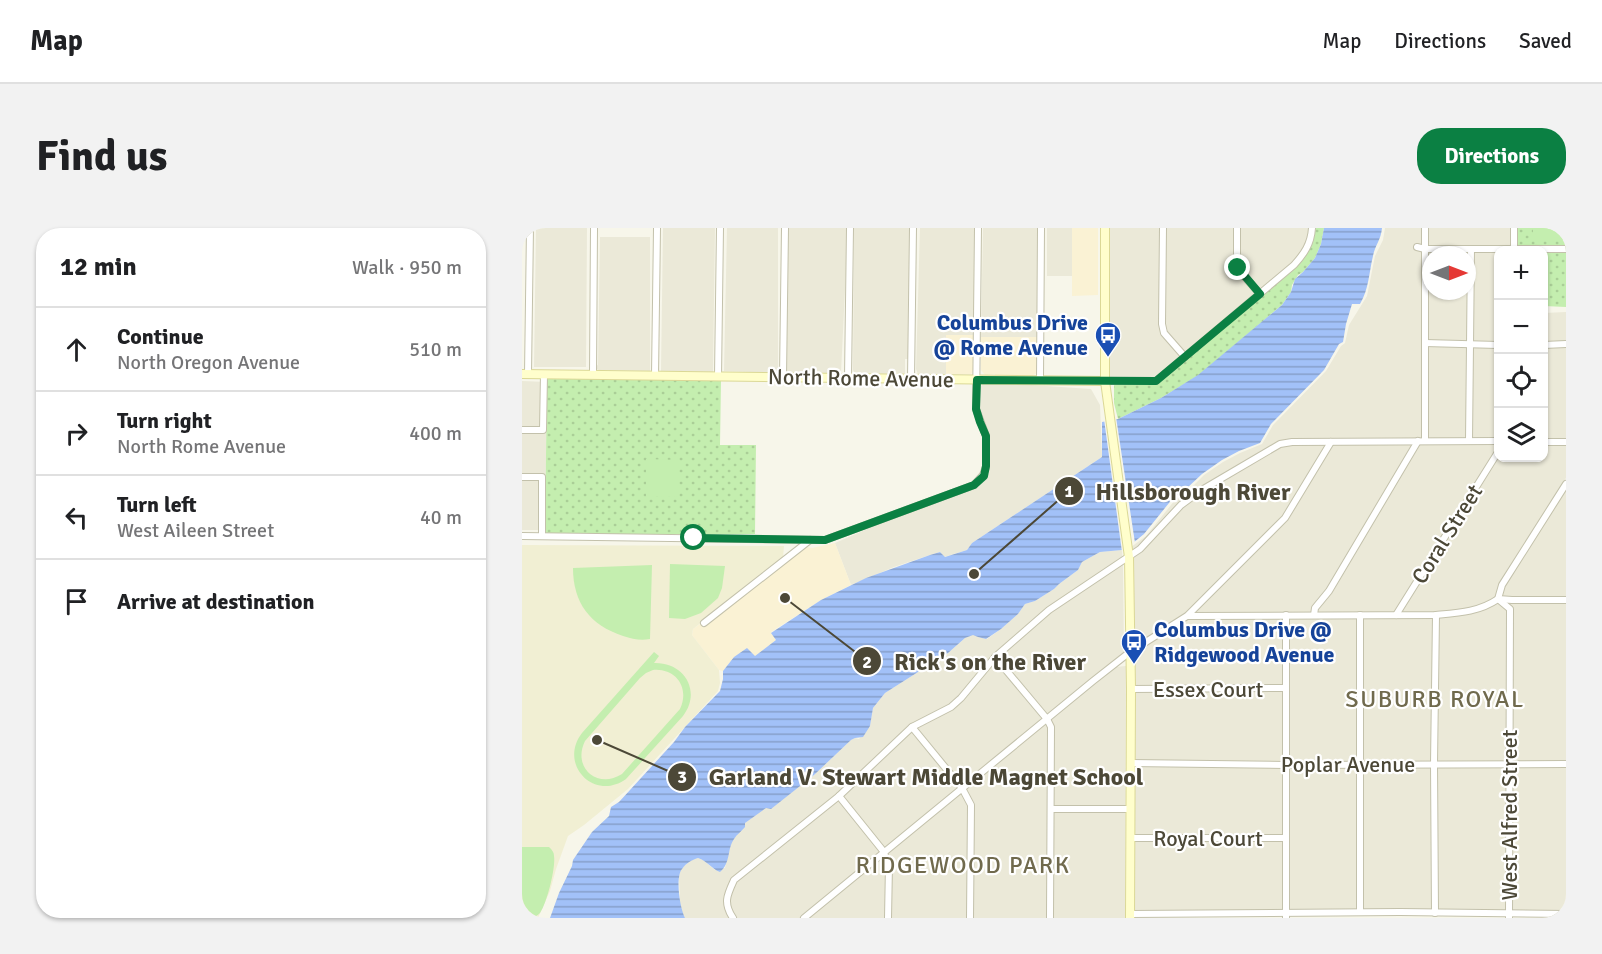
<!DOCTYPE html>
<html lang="en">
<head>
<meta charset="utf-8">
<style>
	:root { --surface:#fff; --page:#f2f2f2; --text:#202124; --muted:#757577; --line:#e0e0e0; --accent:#0b8043 }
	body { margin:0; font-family:Signika,sans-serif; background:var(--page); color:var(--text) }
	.controls { position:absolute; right:18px; top:18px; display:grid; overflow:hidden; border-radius:12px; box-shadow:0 2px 4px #0004 }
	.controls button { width:54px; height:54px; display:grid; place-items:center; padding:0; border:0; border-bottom:2px solid var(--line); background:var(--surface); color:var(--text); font:30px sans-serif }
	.compass { position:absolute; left:900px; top:18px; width:54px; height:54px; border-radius:50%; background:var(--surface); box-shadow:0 2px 4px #0004; rotate:90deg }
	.stop { position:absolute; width:18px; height:18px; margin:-14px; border:4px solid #0b8043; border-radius:50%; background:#fff }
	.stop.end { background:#0b8043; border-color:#fff; box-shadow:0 2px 6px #0008 }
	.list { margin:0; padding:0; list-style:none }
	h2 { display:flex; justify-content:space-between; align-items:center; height:78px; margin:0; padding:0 24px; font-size:26px }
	h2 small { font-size:20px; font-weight:400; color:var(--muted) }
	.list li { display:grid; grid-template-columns:39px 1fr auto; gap:18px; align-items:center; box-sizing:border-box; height:84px; padding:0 24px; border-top:2px solid var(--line) }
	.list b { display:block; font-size:22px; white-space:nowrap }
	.list p { margin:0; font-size:20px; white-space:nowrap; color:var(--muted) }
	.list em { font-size:20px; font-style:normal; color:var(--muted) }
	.icon { flex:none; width:33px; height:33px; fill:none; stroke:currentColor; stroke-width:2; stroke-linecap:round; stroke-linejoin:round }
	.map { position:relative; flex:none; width:1044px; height:690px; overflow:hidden; border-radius:24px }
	header { display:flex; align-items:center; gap:36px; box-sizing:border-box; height:84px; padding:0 30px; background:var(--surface); border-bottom:2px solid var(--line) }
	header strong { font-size:28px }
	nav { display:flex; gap:33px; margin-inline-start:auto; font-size:21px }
	.intro { display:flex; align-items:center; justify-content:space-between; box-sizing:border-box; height:144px; padding:0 36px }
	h1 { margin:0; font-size:42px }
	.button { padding:15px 27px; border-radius:24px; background:var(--accent); color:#fff; font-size:21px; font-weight:700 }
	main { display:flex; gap:36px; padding:0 36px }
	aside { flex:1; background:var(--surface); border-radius:24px; box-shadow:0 2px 4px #0004 }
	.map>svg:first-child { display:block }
	.residential { fill:#ebe9d8; fill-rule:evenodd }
	.commercial { fill:#faf2d4 }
	.education { fill:#f1efd3 }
	.grass { fill:url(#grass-dots) }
	.pitch { fill:#c4eeaf; fill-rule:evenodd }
	.water { fill:url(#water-rules) }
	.pier { fill:#f7f6ea }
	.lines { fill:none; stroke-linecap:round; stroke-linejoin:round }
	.street-casing { stroke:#c3c1ab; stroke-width:8 }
	.secondary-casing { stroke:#dbd896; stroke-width:10 }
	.street { stroke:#fff; stroke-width:6 }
	.secondary { stroke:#fffecc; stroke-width:8 }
	.route { stroke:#0b8043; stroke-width:8 }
	.labels { text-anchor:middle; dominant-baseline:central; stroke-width:4.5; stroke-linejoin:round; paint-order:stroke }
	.transit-label { font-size:22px; font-weight:bold; fill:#164399; stroke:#fff; text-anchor:end }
	.street-label { font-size:22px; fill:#4c4837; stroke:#fff }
	.neighbourhood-label { font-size:24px; letter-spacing:1.5px; fill:#706a4d; stroke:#fff }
	.leader { fill:none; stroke:#4c4837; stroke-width:2 }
	.callout-dot { fill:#4c4837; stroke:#fff; stroke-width:2 }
	.mark-label { font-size:18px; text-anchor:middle; font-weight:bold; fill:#fff }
	.callout-label { font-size:24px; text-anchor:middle; font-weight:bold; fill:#4c4837; stroke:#fff; stroke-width:4.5; stroke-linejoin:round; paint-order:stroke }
</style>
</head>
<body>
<header>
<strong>Map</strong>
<nav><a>Map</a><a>Directions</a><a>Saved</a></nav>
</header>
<div class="intro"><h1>Find us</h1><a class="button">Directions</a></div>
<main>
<aside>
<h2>12 min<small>Walk · 950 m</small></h2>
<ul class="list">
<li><svg class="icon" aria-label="ahead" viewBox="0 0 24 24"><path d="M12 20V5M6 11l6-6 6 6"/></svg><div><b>Continue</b><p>North Oregon Avenue</p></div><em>510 m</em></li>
<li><svg class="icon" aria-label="right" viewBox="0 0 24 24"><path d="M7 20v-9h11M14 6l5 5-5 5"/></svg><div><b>Turn right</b><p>North Rome Avenue</p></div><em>400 m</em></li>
<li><svg class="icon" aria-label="left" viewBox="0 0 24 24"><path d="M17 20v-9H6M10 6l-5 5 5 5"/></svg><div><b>Turn left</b><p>West Aileen Street</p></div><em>40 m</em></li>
<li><svg class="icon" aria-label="arrive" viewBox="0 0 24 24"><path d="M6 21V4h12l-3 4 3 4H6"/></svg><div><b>Arrive at destination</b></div></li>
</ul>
</aside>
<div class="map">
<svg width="1044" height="690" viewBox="0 0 1044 690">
	<defs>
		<pattern id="grass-dots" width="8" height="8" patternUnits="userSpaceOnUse" patternTransform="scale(1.5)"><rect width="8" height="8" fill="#c4eeaf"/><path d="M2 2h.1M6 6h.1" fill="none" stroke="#aace97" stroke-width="1.8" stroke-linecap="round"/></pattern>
		<pattern id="water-rules" width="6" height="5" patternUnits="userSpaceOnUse" patternTransform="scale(1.5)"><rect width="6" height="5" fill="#a2c1f8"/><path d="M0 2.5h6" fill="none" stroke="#869fca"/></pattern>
	</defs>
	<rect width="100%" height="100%" fill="#f7f6ea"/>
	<!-- residential -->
	<g class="residential">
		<polygon points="14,0 65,0 64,139 12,139"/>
		<polygon points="141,0 193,0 191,144 139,143"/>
		<polygon points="205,0 256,0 256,142 254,145 202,143"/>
		<polygon points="265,0 326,0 319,145 266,145 265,143"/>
		<polygon points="332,0 389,0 387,131 383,131 383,146 333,145 331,142"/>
		<polygon points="398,0 454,0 452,107 424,107 424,146 396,146 394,141"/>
		<polygon points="461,0 517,0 516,109 459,109"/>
		<rect x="525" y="0" width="25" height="48"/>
		<polygon points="586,0 638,0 637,97 640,106 659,129 633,151 586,151"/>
		<polygon points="644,0 712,0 712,40 734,66 664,125 645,104 643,96"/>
		<polygon points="718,0 787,0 786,8 781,22 770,36 739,62 718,39"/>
		<polygon points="863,0 900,0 900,17 893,15 891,20 900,23 900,211 772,210 757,213 677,261 616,319 609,324 609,319 624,308 653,272 666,263 682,247 701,234 718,225 740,216 751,197 804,143 819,118 823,115 827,97 845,68 853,28 861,12"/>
		<polygon points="906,0 989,0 989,18 906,19"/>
		<polygon points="78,9 128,9 128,143 77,142 74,141 74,138 76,137"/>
		<path d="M906,24h40l-1,90 -39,-1zM909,27h36v36h-36z"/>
		<polygon points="952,24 976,24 976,114 951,114"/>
		<polygon points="1044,84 1044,114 1022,114 1022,85"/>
		<polygon points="906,118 945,120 944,210 906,211"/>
		<polygon points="976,119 976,211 950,210 951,120"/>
		<rect x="1022" y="119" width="22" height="92"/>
		<polygon points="0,153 25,154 23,302 0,302"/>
		<polygon points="465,154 569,161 578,177 580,229 450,315 445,322 422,329 418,324 408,327 372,339 329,357 313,315 396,279 456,259 461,254 467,245 468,213 459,190 457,178 458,160 461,155"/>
		<polygon points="770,216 804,216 761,289 664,385 611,419 610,331 621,323 661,279 680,265 760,218"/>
		<polygon points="811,216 891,216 805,362 790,378 789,384 672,385 766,292"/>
		<polygon points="898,216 976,216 976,219 873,384 796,384 796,381 810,365"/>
		<polygon points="1022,216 1044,217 1044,250 977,356 973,369 966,374 949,380 914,385 880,384 977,230 1022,230"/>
		<polygon points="1044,261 1044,370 980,369 983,358"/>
		<polygon points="600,322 601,341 602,425 440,561 448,577 447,690 163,690 159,684 158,676 157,649 158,643 162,638 170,632 176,630 181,632 193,642 203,640 210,612 223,595 244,579 249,580 292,547 329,512 333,510 337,511 348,498 351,480 363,465 426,425 443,410 451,406 456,409 465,411 479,401 496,386 503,376 513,373 532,361 537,356 556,342 560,334 578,324"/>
		<polygon points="976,374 985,382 984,534 916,534 917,390 951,385 969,379"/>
		<polygon points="984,375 1044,375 1044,534 990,534 991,381"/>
		<polygon points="761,390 761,458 612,458 611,425 666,391"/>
		<polygon points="767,390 835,390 835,534 768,534"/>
		<polygon points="841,390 911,390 909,534 841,534"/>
		<polygon points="604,438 603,690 448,690 450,577 441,561 468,542 593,439"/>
		<polygon points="612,463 761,463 761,534 611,532"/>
		<polygon points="611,538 761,539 761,607 611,607"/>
		<polygon points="768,539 835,539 835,682 767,682"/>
		<polygon points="841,539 909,539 910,682 841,682"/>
		<polygon points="915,539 984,539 984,683 916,682"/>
		<rect x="990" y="539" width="54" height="144"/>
		<polygon points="761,612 761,683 611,683 611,613"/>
	</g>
	<!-- commercial -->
	<g class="commercial">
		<polygon points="550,0 576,0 576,67 550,68"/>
		<polygon points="424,107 452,107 452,142 449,146 424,146"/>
		<polygon points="459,109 516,109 515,145 510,148 473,148 473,146 463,147 459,142"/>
		<polygon points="313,315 329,357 299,372 249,404 254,412 233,429 212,429 201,443 197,442 170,407 171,401 284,319 290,320"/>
	</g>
	<!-- education -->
	<polygon class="education" points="0,317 262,318 261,330 171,401 170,407 197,442 198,455 196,463 106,561 62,597 46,608 34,641 28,663 16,690 0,690"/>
	<!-- grass -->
	<g class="grass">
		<path d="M794,0h8l-3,16 -6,14 -12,14 -5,3 -6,10 -1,7 -9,13 -83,70 -38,23 -43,21 -4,-16v-19h44l138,-117c11,-12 16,-23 20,-39z"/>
		<polygon points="996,0 1044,0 1044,79 1022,78 1022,22 996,22"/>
		<polygon points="25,150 199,152 198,217 234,217 233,306 23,306"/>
	</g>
	<!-- pitch -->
	<g class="pitch">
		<rect x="1011" y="0" width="31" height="12"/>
		<polygon points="124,231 156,232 156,269 124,268"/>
		<polygon points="148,336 203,338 200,360 196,370 179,385 163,391 147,390"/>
		<path d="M130,337l-2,74c-10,2 -17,0 -27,-3 -33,-11 -50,-33 -50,-68z"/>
		<path d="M132,424l5,4 -5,7c30,-1 48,28 29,53l-57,63c-32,23 -68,-15 -44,-46zM131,442c23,-2 37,18 27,39l-58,65c-25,16 -50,-7 -37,-33l55,-63 6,-5z"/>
		<path d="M0,619h27c3,3 5,5 5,9 2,11 -7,47 -14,57 -5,5 -11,5 -18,5z"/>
	</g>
	<!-- water -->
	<path class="water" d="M802,0h58c-1,12 -7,17 -9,28 -4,16 -4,33 -13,48h-8l-6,20 -3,18 -4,2 -15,26 -53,54 -11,19 -21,8 -17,9 -20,14 -16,15 -13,9 -29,36 -11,9 -11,7 -22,2 -18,10 -4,8 -19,14 -5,5 -19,12 -10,3 -7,10 -17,15 -15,10 -8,-2 -5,-2 -8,3 -17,15 -63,40 -12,15 -3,18 -7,11 -8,1 -4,2 -37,35 -43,34 -5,-1 -21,15v4c-3,4 -8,7 -11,12 -7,10 -3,24 -14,33 -8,-3 -13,-11 -22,-14 -6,2 -12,5 -16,11 -7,9 -2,39 3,49h-135l9,-25 13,-27 1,-6 19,-28 17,-16 2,-9 8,-5 55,-60 11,-15 35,-36 3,-12v-8l11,-14 13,-9 8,8 21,-16 -5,-7 50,-33 45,-22 64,-23 10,-3 5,5 22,-7 5,-7 130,-86v-35l16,-3 43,-21 37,-23 84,-70 9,-13 4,-13 8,-7 12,-14 6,-14z"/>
	<!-- pier -->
	<polygon class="pier" points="594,189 613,315 600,324 582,191"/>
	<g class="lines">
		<!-- street casing -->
		<g class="street-casing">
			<g id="street">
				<polyline points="641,0 640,96 642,105 663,129"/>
				<polyline points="715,0 715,40 738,66"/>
				<polyline points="992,0 992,22"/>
				<polyline points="895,19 903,21 1044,21"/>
				<polyline points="903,115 976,117"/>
				<polyline points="1022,117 1044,116"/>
				<polyline points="6,146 8,0"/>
				<polyline points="71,147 72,0"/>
				<polyline points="133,148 135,0"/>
				<polyline points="196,149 198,0"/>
				<polyline points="261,149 263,0"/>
				<polyline points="326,150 328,0"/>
				<polyline points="389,151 391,0"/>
				<polyline points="518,152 519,0"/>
				<path d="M583,153h51l138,-116c10,-11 17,-21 18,-37"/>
				<polyline points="0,202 21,202 22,146"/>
				<polyline points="903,213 903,0"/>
				<polyline points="947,213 949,21"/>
				<polyline points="1022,214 1044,214"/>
				<polyline points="0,249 20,249 20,308"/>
				<polyline points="0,308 303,312 452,257 461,247 464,239 464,208 454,181 456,0"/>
				<polyline points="792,387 793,380 807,363 896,213"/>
				<polyline points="838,387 838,684"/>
				<polyline points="874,387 976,224"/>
				<path d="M666,388l248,-1c22,-2 43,-3 62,-16l14,1h54"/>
				<polyline points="182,395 288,312"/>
				<polyline points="473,429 525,491 529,499 528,690"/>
				<polyline points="609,461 764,460"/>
				<polyline points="390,499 440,560 449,577 448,690"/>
				<polyline points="608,535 764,537 1044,536"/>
				<polyline points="317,568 362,624 364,632 367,637 366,690"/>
				<polyline points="529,581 608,581"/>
				<polyline points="608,610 764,610"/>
				<polyline points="913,685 912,536 914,387"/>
				<polyline points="608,686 878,684 1044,686"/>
				<path d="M211,690c-10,-15 -6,-23 1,-38l105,-84 73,-69 39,-20 10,-9 34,-41 54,-47 91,-61 41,-44 19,-14 80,-47 12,-2 206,-1"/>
				<polyline points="282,690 571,453 608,424 665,388 763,290 809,214"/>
				<polyline points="764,690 764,387"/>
				<polyline points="987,690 988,381 976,371 980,357 1044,256"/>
			</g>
		</g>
		<!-- secondary casing -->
		<g class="secondary-casing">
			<g id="secondary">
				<polyline points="583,0 583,153 607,329 609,461 608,690"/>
				<polyline points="0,146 583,153"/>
			</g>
		</g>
		<!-- street -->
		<use href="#street" class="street"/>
		<!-- secondary -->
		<use href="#secondary" class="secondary"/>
	</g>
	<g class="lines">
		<!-- route -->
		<polyline class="route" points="172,310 303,312 452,257 462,248 464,238 464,208 458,194 454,181 455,152 634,153 738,66 716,40"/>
	</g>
	<!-- icons -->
	<defs>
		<g id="bus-pin" transform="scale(1.35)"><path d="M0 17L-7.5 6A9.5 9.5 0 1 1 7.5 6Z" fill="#1a4fb4" stroke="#fff"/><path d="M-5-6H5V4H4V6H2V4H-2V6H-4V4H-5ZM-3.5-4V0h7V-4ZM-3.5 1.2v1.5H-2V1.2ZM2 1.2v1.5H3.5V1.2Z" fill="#fff"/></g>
	</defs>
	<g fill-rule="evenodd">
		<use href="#bus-pin" x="586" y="107"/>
		<use href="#bus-pin" x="612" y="414"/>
	</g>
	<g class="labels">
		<!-- transit labels -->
		<g class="transit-label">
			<text x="566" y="94">Columbus Drive<tspan x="566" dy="25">@ Rome Avenue</tspan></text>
			<text x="632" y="401" text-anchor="start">Columbus Drive @<tspan x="632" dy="25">Ridgewood Avenue</tspan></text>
		</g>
		<!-- street labels -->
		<g class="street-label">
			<text transform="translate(339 150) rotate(1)">North Rome Avenue</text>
			<text transform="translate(925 306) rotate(-58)">Coral Street</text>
			<text x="686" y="461">Essex Court</text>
			<text x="826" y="536">Poplar Avenue</text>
			<text transform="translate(987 587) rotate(-90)">West Alfred Street</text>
			<text x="686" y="610">Royal Court</text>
		</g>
		<!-- neighbourhood labels -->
		<g class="neighbourhood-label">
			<text x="913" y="471">SUBURB ROYAL</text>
			<text x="441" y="637">RIDGEWOOD PARK</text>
		</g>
	</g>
	<!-- callouts -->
	<path class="leader" d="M452 346L547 263M263 370L345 433M75 512L160 549"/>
	<g class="callout-dot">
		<circle cx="452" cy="346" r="6"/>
		<circle cx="263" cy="370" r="6"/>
		<circle cx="75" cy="512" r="6"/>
		<circle cx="547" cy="263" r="15"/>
		<circle cx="345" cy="433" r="15"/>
		<circle cx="160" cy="549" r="15"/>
	</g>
	<g class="mark-label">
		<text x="547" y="269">1</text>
		<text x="345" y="440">2</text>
		<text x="160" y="555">3</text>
	</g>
	<g class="callout-label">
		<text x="671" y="272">Hillsborough River</text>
		<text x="468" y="442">Rick's on the River</text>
		<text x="404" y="557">Garland V. Stewart Middle Magnet School</text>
	</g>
</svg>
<div class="controls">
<button>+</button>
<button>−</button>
<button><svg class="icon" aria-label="locate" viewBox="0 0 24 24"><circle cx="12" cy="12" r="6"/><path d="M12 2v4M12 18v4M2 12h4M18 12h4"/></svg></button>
<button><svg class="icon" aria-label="layers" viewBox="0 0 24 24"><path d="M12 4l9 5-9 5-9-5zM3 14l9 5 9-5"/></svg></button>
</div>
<svg class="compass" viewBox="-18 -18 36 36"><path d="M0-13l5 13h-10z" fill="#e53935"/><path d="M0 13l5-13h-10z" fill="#757577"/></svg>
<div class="stop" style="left:172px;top:310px"></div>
<div class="stop end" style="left:716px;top:40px"></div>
</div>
</main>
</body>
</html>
